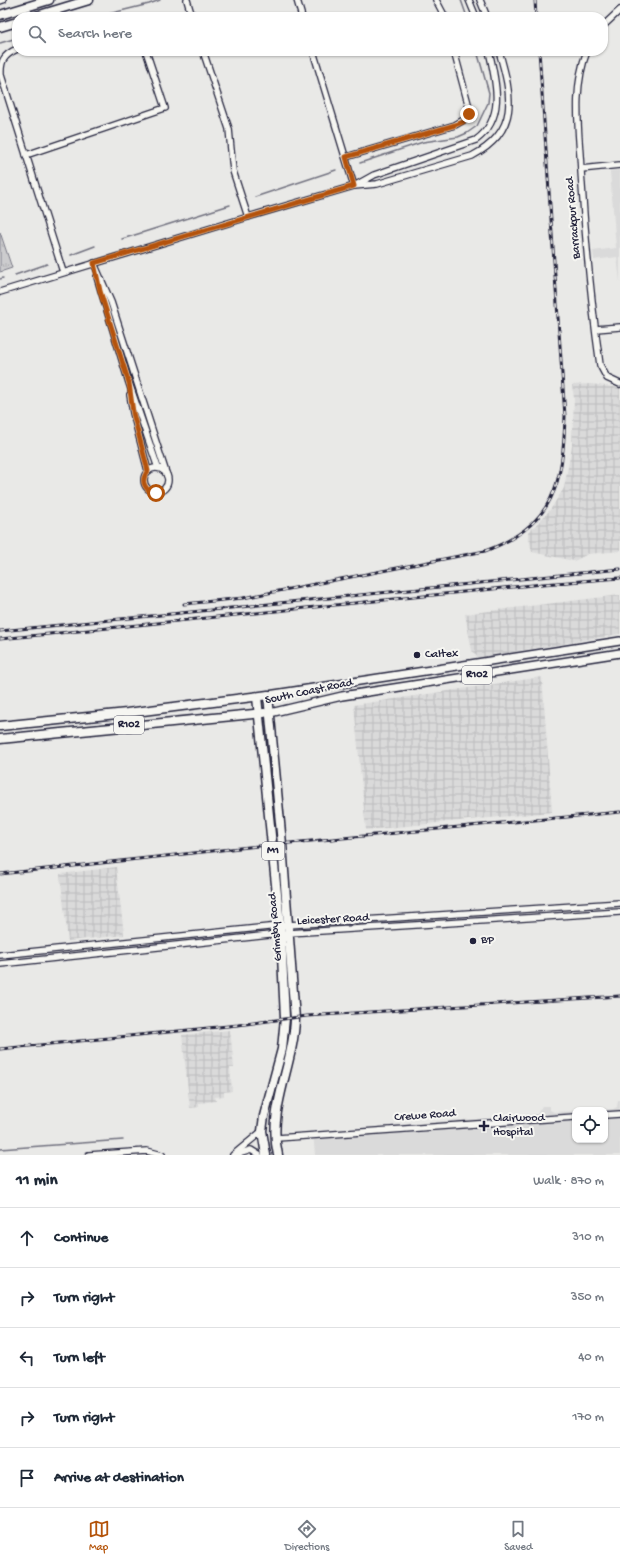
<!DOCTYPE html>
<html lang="en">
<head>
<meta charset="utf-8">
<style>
	:root { --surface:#fff; --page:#f2f2f3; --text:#1f2937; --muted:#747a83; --line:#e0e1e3; --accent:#b45309 }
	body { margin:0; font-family:"Gochi Hand",sans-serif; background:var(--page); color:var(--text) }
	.controls { position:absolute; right:12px; bottom:12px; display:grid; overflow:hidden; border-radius:8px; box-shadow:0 1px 3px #0004 }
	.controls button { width:36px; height:36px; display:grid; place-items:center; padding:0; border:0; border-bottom:1px solid var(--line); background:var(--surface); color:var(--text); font:20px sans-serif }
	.stop { position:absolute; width:12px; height:12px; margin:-9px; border:3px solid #b45309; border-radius:50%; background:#fff }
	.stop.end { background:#b45309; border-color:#fff; box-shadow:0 1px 4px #0008 }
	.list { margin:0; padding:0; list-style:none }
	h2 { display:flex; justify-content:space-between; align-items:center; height:52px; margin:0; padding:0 16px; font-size:17px }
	h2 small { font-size:13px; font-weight:400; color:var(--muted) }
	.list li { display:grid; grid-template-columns:26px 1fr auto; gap:12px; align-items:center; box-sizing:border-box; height:60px; padding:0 16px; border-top:1px solid var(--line) }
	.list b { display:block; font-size:15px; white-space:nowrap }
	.list em { font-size:13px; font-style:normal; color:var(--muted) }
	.icon { flex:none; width:22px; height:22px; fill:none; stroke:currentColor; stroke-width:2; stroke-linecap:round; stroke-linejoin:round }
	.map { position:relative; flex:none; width:620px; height:1155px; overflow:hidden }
	.search { position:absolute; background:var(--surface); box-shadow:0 1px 3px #0004; left:12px; right:12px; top:12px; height:44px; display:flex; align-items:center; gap:10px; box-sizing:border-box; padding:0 14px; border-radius:16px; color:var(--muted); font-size:15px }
	.sheet { height:352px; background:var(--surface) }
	nav { display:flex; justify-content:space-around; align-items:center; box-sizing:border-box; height:56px; border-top:1px solid var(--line); background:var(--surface); font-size:11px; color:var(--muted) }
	nav a { display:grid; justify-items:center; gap:2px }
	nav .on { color:var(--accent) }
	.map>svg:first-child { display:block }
	.built { fill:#dadada }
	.industrial { fill:url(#industrial-grid) }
	.grass { fill:url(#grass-tufts); stroke:#777784 }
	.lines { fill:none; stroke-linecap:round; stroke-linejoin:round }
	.stream { stroke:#71717f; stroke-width:1.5 }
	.minor-casing { stroke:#22223b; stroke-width:8 }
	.major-casing { stroke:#22223b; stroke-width:10 }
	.highway-casing { stroke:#22223b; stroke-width:11 }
	.minor { stroke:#f6f6f2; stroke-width:5.5 }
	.major { stroke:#f6f6f2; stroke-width:7 }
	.highway { stroke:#f6f6f2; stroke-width:8 }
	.rail-casing { stroke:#22223b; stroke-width:3 }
	.rail { stroke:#f6f6f2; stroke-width:1.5; stroke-dasharray:4.5; stroke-linecap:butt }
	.route { stroke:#b45309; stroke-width:5 }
	.poi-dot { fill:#22223b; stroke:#f6f6f2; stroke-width:1.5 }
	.labels { text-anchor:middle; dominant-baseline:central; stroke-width:4; stroke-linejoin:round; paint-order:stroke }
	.shield { fill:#f6f6f2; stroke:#626272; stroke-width:1 }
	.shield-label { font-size:11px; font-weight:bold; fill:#22223b }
	.street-label { font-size:12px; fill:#22223b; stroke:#f6f6f2 }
	.poi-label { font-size:12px; fill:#22223b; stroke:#f6f6f2; text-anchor:start }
</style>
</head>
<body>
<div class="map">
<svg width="620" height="1155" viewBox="0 0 620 1155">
	<defs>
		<pattern id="industrial-grid" width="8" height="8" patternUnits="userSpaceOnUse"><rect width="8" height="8" fill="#dadada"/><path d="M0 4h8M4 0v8" fill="none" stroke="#bbbbbc"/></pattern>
		<pattern id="grass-tufts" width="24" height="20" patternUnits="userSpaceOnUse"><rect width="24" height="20" fill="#ccccce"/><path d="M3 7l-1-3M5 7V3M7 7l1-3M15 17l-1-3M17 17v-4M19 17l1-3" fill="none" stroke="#afafb2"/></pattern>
	</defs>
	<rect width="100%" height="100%" fill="#e9e9e7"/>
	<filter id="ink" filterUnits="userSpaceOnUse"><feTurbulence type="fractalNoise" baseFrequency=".025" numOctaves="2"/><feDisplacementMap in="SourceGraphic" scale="8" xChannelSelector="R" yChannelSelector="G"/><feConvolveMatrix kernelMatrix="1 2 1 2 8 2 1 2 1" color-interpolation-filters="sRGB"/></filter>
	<g filter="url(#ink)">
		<!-- built -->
		<g class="built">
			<polygon points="620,170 620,282 617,257 594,260 593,251 616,248 610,171"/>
			<polygon points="618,1100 620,1100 620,1155 315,1155 313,1132 537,1114 542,1106 550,1106 550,1110 554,1112 575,1111 575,1140 605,1140 605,1110 595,1110 613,1109 617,1107"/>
		</g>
		<!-- industrial -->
		<g class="industrial">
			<polygon points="591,384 620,388 620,551 588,554 574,561 532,552 528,533 550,510 564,488 572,446 574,398 572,385"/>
			<polygon points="620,595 620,634 478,658 472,651 465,614"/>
			<polygon points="542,677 552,812 366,830 354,705"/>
			<polygon points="116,867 124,935 68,941 60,874"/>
			<polygon points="230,1030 234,1068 230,1068 232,1091 224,1092 224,1096 215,1097 216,1101 199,1103 199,1107 190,1108 182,1035"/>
		</g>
		<!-- grass -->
		<polygon class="grass" points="0,232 12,268 0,272"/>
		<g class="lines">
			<!-- stream -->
			<g class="stream">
				<polyline points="461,0 467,17"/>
				<polyline points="96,17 149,4 160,0"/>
				<polyline points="0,43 17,38"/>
				<polyline points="360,163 423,142 458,137 467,133 477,126 488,103 489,93 477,51"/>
				<polyline points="255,197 336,170"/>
				<polyline points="122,239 230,205"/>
				<polyline points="71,255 95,246"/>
				<polyline points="15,275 47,264"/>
				<polyline points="0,279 3,278"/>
				<polyline points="0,1149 123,1140"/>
			</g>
			<!-- minor casing -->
			<g class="minor-casing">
				<g id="minor">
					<polyline points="187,0 192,17"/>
					<polyline points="297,0 302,17"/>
					<polyline points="436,0 445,17"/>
					<polyline points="469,0 476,17"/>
					<polyline points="480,0 487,17"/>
					<polyline points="0,1 3,0"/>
					<polyline points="603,26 620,10"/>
					<path d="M17,49c-13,6 -17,12 -16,26l62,197"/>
					<polyline points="203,51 229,129 233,171 248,217"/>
					<polyline points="313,51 354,186"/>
					<path d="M587,51c-15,39 -8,79 -6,120 4,65 10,130 19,194l7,13 13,6"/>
					<polyline points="26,155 165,108 146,51"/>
					<polyline points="346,157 455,125 467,118 470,111 454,51"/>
					<polyline points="581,169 620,165"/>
					<path d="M356,185l18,-10 102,-35c30,-22 20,-58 13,-89"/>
					<polyline points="94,263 111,302 167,476"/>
					<polyline points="97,277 129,383 158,468"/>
					<path d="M0,292l248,-75 106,-31 23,-2 95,-28c48,-25 40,-60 27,-105"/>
					<polyline points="596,329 620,327"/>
					<polyline points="130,395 133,413 148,471"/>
					<circle cx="156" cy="480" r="12"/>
					<polyline points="0,955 288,925 620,903"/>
					<polyline points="0,964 289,933 620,912"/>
					<polyline points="605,1115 620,1114"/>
					<polyline points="277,1138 575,1117"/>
					<polyline points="238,1154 251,1150 259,1155"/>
					<polyline points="89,1155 147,1151 162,1155"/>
					<polyline points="233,1155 262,1131"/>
				</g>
			</g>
			<!-- major casing -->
			<g class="major-casing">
				<g id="major">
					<polyline points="268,695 620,641"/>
					<polyline points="270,713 342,696 620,653"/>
				</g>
			</g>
			<!-- highway casing -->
			<g class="highway-casing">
				<g id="highway">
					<polyline points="0,15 49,0"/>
					<polyline points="33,17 89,0"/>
					<polyline points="0,27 17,22"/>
					<polyline points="257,697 281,934 285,1018 282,1049 264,1116 262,1131 266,1155"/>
					<path d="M0,726l127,-13 141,-18 14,149 13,175c-1,45 -28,91 -17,136"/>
					<polyline points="0,739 264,713"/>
				</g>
			</g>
			<!-- minor -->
			<use href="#minor" class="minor"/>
			<!-- major -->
			<use href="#major" class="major"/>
			<!-- highway -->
			<use href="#highway" class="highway"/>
			<!-- rail casing -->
			<g class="rail-casing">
				<g id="rail">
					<polyline points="535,0 536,17"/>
					<path d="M184,604l59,-6 242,-47c70,-26 78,-68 80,-135l-26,-365"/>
					<polyline points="0,631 620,569"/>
					<polyline points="0,639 543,584 620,578"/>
					<polyline points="0,874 258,846 620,812"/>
					<polyline points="0,1049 238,1025 307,1016 620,996"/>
				</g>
			</g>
			<!-- rail -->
			<use href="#rail" class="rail"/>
		</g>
	</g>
	<g class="lines" filter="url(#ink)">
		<!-- route -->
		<path class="route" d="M156,493c-12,-2 -16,-13 -8,-22l-15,-58 -4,-30 -29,-92 -6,-28 260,-77 -8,-29 109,-32 8,-3 6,-8"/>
	</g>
	<!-- markers -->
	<g class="poi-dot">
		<circle cx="417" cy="655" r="4"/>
		<circle cx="473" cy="941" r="4"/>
		<path d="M482 1120h4v4h4v4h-4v4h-4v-4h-4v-4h4z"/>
	</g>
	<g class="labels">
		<!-- shield labels -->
		<g class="shield">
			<rect x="462" y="666" width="30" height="18" rx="3"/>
			<rect x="114" y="716" width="30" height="18" rx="3"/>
			<rect x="262" y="842" width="22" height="18" rx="3"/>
		</g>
		<g class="shield-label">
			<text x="477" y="675">R102</text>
			<text x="129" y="725">R102</text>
			<text x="273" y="851">M1</text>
		</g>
		<!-- street labels -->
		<g class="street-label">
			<text transform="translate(574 218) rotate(-95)">Barrackpur Road</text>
			<text transform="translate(309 692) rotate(-12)">South Coast Road</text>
			<text transform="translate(333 920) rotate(-3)">Leicester Road</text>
			<text transform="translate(276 927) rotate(-95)">Grimsby Road</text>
			<text transform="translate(425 1116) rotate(-4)">Crewe Road</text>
		</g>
		<!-- poi labels -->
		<g class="poi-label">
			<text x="425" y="655">Caltex</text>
			<text x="481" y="941">BP</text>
			<text x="493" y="1119">Clairwood<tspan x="493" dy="14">Hospital</tspan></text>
		</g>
	</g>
</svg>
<div class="controls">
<button><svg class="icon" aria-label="locate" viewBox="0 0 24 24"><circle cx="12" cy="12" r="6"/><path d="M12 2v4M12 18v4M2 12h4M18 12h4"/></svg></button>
</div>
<div class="stop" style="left:156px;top:493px"></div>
<div class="stop end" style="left:469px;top:114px"></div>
<div class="search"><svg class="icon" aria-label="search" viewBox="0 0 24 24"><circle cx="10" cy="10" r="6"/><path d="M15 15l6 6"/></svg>Search here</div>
</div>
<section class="sheet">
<h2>11 min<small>Walk · 870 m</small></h2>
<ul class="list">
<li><svg class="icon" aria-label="ahead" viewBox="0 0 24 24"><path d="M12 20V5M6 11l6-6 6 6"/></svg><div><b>Continue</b></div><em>310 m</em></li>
<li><svg class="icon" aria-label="right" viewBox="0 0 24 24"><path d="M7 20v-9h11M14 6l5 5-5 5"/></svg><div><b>Turn right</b></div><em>350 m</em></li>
<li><svg class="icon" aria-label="left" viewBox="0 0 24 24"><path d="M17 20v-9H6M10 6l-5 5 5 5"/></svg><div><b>Turn left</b></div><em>40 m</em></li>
<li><svg class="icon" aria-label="right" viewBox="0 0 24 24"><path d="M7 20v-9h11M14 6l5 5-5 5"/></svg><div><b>Turn right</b></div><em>170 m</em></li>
<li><svg class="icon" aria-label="arrive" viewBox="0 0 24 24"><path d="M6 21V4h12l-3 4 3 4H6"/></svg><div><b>Arrive at destination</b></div></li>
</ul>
</section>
<nav>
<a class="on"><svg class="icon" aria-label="map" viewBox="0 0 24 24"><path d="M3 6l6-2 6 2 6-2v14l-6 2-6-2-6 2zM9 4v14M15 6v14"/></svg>Map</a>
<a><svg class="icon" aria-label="directions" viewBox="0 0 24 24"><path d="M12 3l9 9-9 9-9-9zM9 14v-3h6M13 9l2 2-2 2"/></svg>Directions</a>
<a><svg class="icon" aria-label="saved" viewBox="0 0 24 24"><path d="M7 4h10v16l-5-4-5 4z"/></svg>Saved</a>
</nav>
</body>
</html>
